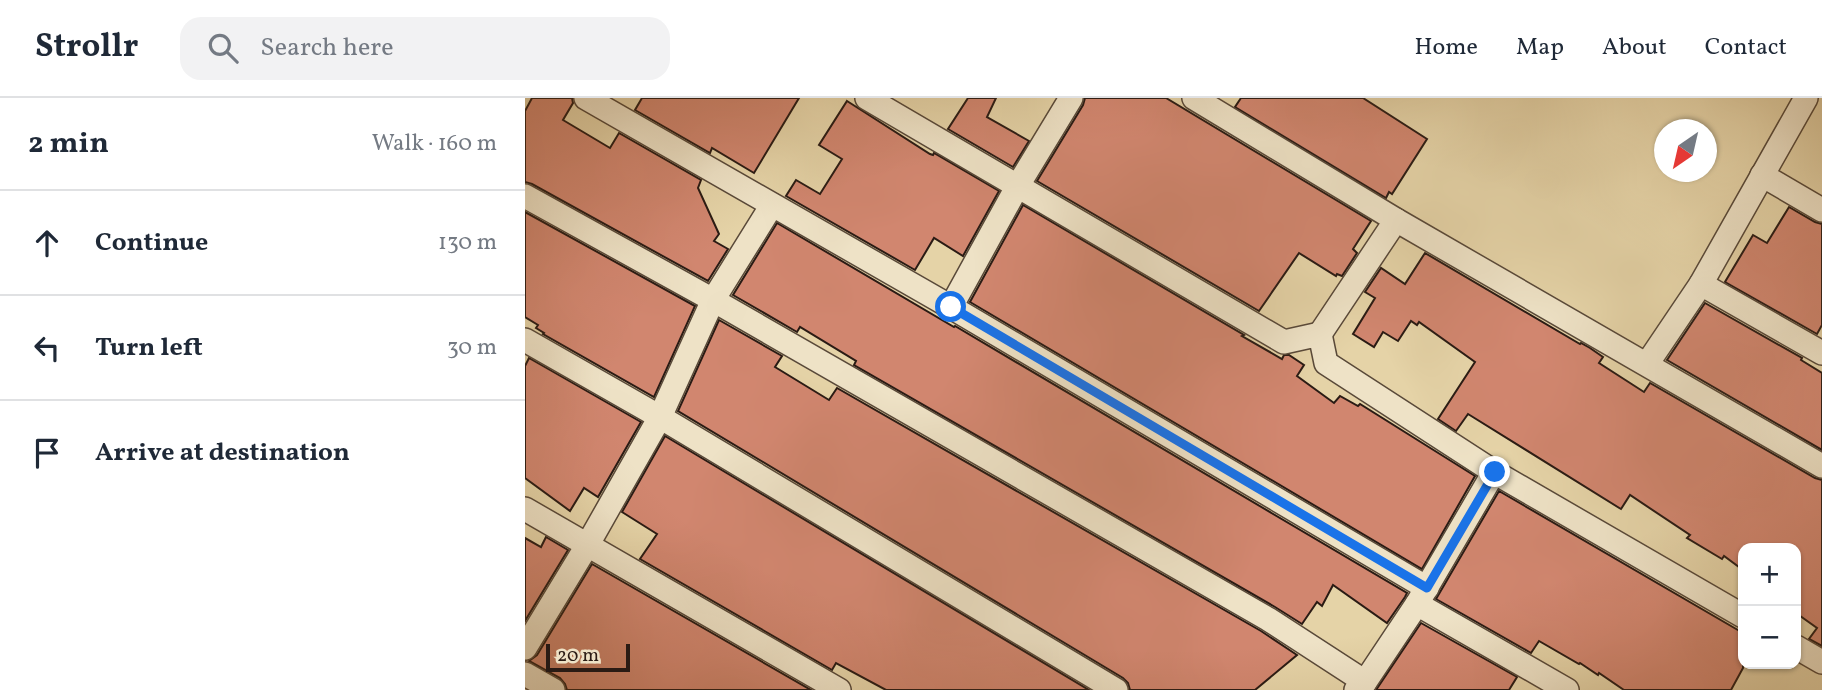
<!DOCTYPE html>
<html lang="en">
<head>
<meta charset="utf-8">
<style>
	:root { --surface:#fff; --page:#f2f2f3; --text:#1f2937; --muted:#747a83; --line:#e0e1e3 }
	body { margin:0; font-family:Vollkorn,serif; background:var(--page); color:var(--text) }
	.controls { position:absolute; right:21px; bottom:21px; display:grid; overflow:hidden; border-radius:14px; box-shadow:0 2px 5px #0004 }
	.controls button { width:63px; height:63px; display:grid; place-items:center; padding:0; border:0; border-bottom:2px solid var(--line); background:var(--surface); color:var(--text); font:35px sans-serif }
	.compass { position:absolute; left:1129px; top:21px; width:63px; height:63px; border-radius:50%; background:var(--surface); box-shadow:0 2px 5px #0004; rotate:214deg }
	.scale { position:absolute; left:21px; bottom:18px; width:84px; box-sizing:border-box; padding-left:7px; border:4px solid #2a1b14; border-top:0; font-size:19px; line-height:24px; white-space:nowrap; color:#2a1b14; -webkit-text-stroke:5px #eee2c6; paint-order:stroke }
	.stop { position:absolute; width:21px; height:21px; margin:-16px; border:5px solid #1a73e8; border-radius:50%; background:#fff }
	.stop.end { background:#1a73e8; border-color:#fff; box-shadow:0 2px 7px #0008 }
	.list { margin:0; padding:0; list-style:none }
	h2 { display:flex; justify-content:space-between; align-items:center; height:91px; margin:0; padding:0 28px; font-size:30px }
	h2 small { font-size:23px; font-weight:400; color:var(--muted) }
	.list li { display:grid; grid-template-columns:46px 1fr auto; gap:21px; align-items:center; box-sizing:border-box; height:105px; padding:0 28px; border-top:2px solid var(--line) }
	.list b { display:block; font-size:26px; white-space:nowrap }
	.list em { font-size:23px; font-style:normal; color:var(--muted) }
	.icon { flex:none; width:38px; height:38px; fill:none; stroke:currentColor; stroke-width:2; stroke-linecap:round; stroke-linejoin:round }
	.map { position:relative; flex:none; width:1297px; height:592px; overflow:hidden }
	header { display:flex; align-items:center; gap:42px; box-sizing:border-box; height:98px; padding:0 35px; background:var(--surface); border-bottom:2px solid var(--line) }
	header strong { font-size:33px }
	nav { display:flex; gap:38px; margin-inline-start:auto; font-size:24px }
	.search { width:490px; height:63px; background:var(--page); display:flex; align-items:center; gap:18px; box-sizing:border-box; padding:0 24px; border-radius:21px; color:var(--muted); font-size:26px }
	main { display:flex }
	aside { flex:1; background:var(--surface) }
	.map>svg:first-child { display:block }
	.building { fill:#d1866f; stroke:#2a1b14; stroke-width:2 }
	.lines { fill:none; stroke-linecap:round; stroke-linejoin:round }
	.minor-casing { stroke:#594939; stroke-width:26 }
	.minor { stroke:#eee2c6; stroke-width:23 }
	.route { stroke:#1a73e8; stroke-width:9 }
</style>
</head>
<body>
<header>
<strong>Strollr</strong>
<div class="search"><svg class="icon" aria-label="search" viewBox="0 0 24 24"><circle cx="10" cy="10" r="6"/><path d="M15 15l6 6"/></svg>Search here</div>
<nav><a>Home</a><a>Map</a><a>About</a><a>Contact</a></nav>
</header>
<main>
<aside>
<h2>2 min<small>Walk · 160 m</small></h2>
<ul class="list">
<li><svg class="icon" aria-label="ahead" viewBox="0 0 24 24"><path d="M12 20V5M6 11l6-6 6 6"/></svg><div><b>Continue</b></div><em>130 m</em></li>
<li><svg class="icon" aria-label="left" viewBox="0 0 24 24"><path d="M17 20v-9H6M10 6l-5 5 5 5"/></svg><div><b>Turn left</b></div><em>30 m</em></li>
<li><svg class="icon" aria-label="arrive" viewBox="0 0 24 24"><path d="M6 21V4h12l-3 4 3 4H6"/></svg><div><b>Arrive at destination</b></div></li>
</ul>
</aside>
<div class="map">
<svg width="1297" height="592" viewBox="0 0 1297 592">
	<rect width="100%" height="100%" fill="#e5d3a7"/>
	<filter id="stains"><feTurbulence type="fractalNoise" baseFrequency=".00286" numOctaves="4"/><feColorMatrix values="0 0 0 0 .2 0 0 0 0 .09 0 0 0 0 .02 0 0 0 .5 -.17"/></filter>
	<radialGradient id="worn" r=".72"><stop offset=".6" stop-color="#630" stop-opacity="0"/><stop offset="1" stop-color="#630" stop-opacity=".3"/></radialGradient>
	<!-- building -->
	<g class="building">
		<polygon points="7,0 47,0 48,5 38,22 85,50 94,35 176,82 173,90 194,136 189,143 203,151 183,183 7,86 0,84 0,13"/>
		<polygon points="117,0 274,0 229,75 187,50 185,55 110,12"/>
		<polygon points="443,0 471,0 462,19 504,43 488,69 423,31"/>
		<polygon points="560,0 641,0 846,123 828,151 832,155 817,178 812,176 811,178 774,155 734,213 512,83 558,7"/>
		<polygon points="716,0 838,0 902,41 867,96 864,94 861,100 710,9"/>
		<polygon points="322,3 405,56 408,57 409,55 474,93 438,158 409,140 390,172 261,98 271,82 295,96 317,61 294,47"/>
		<polygon points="498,107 719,237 717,238 757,261 759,257 764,257 779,267 772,278 809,305 815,298 833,308 835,306 950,378 897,471 445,204"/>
		<polygon points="1264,109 1290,124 1297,126 1297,227 1292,236 1200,184 1228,137 1242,145"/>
		<polygon points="0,114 170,208 129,299 18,236 19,235 11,230 13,227 0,219"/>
		<polygon points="252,125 429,229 430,228 882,495 880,499 862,525 808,487 797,508 792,504 777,526 750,509 329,267 331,263 275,229 272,234 208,197"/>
		<polygon points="900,155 1055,246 1056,245 1065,250 1078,259 1074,265 1119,294 1125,285 1290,380 1297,382 1297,548 1284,541 1292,530 1271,515 1271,450 1218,450 1218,472 1199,458 1197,461 1162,440 1165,437 1105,397 1096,411 943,316 931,333 913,321 950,264 894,224 892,227 886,223 873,243 858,234 849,249 828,236 850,200 840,194 856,170 880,186"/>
		<polygon points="1180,205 1277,260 1276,262 1297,275 1297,352 1142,262"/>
		<polygon points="194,222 257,258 250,269 304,302 312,290 736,533 772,557 730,592 605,592 603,585 598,580 153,313"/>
		<polygon points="4,260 116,324 73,399 59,390 45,413 0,380 0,268"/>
		<polygon points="140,338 564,592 361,592 311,565 307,572 115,461 132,436 97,414"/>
		<polygon points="974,393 1218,535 1218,570 1206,592 1099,592 1074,575 1073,577 1055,565 1054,566 1014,543 1006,555 911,501"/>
		<polygon points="21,439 43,452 0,523 0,440 16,449"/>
		<polygon points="67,466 286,592 42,592 40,586 35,580 4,563 12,557"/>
		<polygon points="896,525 992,579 984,592 851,592"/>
	</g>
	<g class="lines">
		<!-- minor casing -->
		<g class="minor-casing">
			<g id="minor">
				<polyline points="61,0 426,209 902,490"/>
				<polyline points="342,0 759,244 795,236 801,265 969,374 1218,518"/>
				<polyline points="669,0 871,122 1297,368"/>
				<polyline points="1237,77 1297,112"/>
				<polyline points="0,98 188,202 743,521 840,584"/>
				<polyline points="1176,186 1297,255"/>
				<polyline points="426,209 492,89 546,0"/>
				<polyline points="795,236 871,122"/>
				<polyline points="0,242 135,319 591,592"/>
				<polyline points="1122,266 1176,186 1281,0"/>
				<polyline points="0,411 314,592"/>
				<polyline points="892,506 1042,592"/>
				<polyline points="1271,549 1297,564"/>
				<polyline points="0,550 63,446 135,319 188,202 247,107"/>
				<polyline points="0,576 28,592"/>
				<polyline points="831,592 840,584 892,506 969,374"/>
			</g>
		</g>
		<!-- minor -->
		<use href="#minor" class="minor"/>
	</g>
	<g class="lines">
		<!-- route -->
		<polyline class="route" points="426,209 902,490 970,374"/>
	</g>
	<rect width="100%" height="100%" filter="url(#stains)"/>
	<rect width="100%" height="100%" fill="url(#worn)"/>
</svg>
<div class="controls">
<button>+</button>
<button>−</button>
</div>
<svg class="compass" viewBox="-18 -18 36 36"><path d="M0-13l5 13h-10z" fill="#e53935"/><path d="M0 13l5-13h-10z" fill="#747a83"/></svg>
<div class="scale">20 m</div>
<div class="stop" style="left:426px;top:209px"></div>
<div class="stop end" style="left:970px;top:374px"></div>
</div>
</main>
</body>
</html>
